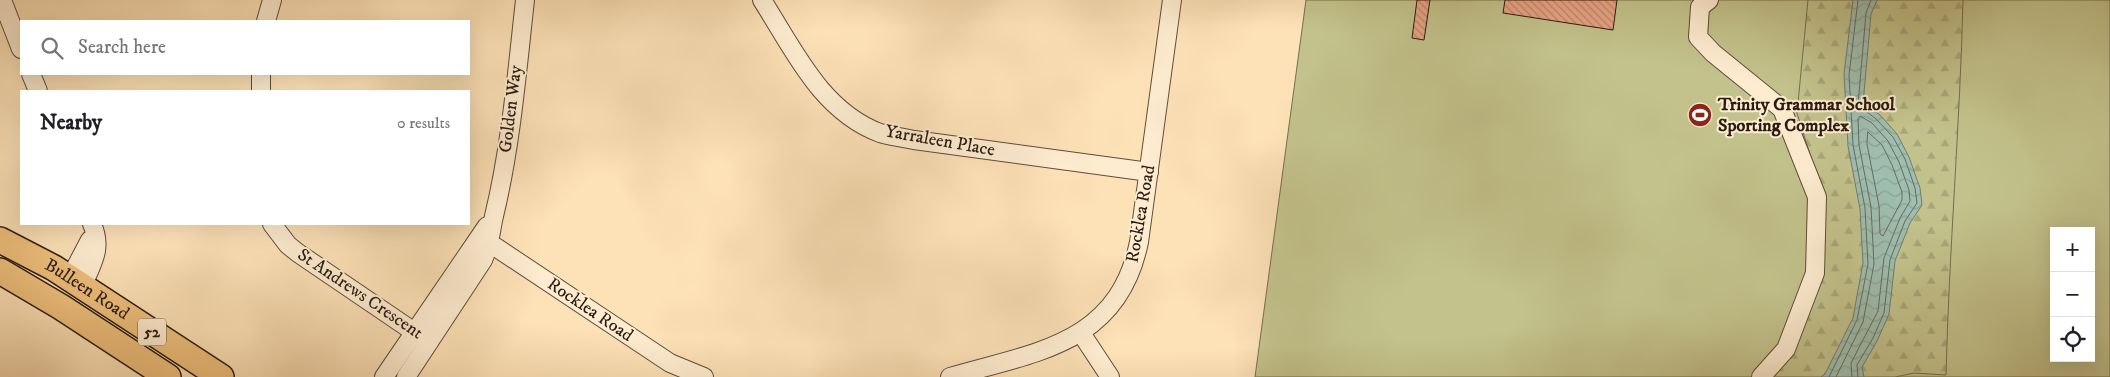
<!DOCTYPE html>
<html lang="en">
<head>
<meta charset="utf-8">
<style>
	:root { --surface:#fff; --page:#f2f2f2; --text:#202124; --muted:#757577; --line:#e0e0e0 }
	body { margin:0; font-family:"IM FELL DW Pica",serif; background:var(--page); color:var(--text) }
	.controls { position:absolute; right:15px; bottom:15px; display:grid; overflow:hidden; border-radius:0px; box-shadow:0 5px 20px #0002 }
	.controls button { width:45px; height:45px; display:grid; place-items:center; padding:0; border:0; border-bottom:1px solid var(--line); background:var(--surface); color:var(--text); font:25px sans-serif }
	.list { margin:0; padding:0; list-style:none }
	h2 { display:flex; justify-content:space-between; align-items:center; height:65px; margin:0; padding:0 20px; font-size:21px }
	h2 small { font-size:16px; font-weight:400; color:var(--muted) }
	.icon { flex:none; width:28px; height:28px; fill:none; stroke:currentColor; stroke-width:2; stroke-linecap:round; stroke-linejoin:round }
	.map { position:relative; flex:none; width:2110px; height:377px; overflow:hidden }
	.search { position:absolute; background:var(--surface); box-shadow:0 5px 20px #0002; left:20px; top:20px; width:450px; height:55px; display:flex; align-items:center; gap:12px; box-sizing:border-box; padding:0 18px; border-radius:0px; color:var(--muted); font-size:19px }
	.panel { position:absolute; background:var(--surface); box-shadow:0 5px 20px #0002; left:20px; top:90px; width:450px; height:135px; border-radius:0px }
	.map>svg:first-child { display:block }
	.grass { fill:#c3c28c; stroke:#766e4f; fill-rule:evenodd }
	.forest { fill:url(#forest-firs); stroke:#766e4f }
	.water { fill:url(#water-waves); stroke:#707d70 }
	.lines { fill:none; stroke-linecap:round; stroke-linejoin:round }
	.shore { stroke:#646c60; stroke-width:1 }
	.building { fill:url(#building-back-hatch); stroke:#291b12 }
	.minor-casing { stroke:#5e4c3b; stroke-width:20 }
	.highway-casing { stroke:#291b12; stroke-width:28 }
	.minor { stroke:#feecd0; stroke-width:18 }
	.highway { stroke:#eec07c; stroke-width:25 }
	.labels { text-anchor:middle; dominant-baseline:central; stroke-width:4; stroke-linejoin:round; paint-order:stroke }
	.shield { fill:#feecd0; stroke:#695a4b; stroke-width:1 }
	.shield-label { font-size:16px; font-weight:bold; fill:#291b12 }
	.poi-label { font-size:18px; font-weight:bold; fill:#291b12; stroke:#feecd0; text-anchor:start }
	.street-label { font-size:18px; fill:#291b12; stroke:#feecd0 }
</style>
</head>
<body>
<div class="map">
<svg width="2110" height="377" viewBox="0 0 2110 377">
	<defs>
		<pattern id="forest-firs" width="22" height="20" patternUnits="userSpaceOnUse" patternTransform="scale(1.25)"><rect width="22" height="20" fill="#c3c28c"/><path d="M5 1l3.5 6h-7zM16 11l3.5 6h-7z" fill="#a8a678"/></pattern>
		<pattern id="water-waves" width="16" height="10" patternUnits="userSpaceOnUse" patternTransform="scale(1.25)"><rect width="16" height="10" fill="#9fbeaf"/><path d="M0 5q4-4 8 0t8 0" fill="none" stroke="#89a396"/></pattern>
		<pattern id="building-back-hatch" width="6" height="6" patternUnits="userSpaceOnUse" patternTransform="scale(1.25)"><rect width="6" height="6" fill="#e7a486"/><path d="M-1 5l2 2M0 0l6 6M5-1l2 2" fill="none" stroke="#bb856c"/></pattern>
	</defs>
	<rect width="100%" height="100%" fill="#fde1b7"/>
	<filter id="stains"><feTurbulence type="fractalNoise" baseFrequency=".004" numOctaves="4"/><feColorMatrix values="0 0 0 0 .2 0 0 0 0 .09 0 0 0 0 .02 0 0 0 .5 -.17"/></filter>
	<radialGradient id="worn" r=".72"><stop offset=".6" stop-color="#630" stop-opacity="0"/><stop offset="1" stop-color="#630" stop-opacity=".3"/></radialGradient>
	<!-- grass -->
	<path class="grass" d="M1306,0h804v377h-855zM2054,231h37v127h-37z"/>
	<!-- forest -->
	<path class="forest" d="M1808,0h155c-3,125 -14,250 -17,375l-32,-2 -19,4h-57l-13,-3 -4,3h-48l13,-16 39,-159 -28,-89z"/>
	<!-- water -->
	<polygon class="water" points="1853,0 1877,0 1871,14 1863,104 1880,115 1897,134 1909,157 1920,188 1922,205 1910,223 1895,261 1889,314 1877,341 1862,367 1864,377 1821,377 1825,374 1853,318 1863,263 1860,209 1848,146 1844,74"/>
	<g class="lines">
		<!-- shore -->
		<g class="shore">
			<polygon points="1868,132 1882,145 1892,165 1902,192 1902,200 1883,236 1880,234 1879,206 1867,144"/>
			<polyline points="1829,377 1857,320 1868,264 1865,208 1853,145 1849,75 1858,0"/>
			<polyline points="1836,377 1863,322 1874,264 1871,207 1859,145 1858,119 1860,116 1872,123 1888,141 1899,162 1909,190 1910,201 1900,218 1884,258 1878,311 1851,363 1852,377"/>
			<polyline points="1858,377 1857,365 1873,338 1884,313 1890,260 1905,221 1917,203 1915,188 1905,159 1893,137 1876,119 1858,105 1866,13 1871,0"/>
		</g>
	</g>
	<!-- building -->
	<g class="building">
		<polygon points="1417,0 1430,0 1424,40 1412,38"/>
		<polygon points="1505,0 1617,0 1613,30 1503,13"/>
	</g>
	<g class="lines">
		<!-- minor casing -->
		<g class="minor-casing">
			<g id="minor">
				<polyline points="2,0 21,49"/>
				<path d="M762,0c32,50 59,111 118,133 11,3 23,5 34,7l235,32"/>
				<polyline points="1709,0 1700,7 1698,37 1713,53 1782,109 1817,197 1815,273 1786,349 1761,377"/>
				<polyline points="266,21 272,0"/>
				<polyline points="31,74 38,91"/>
				<polyline points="261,91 261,74"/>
				<polyline points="272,224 288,245 298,253 429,342"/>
				<polyline points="482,238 670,363 704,377"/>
				<polyline points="70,278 90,240"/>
				<path d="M82,287c10,-24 21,-38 10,-63"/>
				<polyline points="1081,333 1110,377"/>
				<polyline points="384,377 487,226"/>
				<path d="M406,377l77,-117c8,-18 7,-27 11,-44 17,-70 23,-144 31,-216"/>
				<path d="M950,377c85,-25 168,-32 189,-135l33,-242"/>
			</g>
		</g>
		<!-- highway casing -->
		<g class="highway-casing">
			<g id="highway">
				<path id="s1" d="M0,240l54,28 167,109"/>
				<polyline points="0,271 61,307 168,377"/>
			</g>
		</g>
		<!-- minor -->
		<use href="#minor" class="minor"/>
		<!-- highway -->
		<use href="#highway" class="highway"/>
	</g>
	<!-- icons -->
	<defs>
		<g id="stadium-disc" transform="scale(1.25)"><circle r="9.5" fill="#8f2418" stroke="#feecd0"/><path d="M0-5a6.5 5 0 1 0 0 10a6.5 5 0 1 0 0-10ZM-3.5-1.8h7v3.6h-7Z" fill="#fff"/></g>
	</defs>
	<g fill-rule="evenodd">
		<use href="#stadium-disc" x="1700" y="115"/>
	</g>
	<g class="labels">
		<!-- shield labels -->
		<rect class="shield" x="138" y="318.5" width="28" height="27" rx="4"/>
		<g class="shield-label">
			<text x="152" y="332">52</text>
		</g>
		<!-- poi labels -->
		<g class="poi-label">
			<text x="1718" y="105">Trinity Grammar School<tspan x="1718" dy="21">Sporting Complex</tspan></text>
		</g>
		<!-- street labels -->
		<g class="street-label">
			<text transform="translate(511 109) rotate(-83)">Golden Way</text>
			<text transform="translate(940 141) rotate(10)">Yarraleen Place</text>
			<text transform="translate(1141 214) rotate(-80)">Rocklea Road</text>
			<text stroke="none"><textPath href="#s1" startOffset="100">Bulleen Road</textPath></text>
			<text transform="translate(360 294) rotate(34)">St Andrews Crescent</text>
			<text transform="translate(590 310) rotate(34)">Rocklea Road</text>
		</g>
	</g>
	<rect width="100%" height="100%" filter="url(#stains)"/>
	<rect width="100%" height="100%" fill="url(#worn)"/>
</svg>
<div class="controls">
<button>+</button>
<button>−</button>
<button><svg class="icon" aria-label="locate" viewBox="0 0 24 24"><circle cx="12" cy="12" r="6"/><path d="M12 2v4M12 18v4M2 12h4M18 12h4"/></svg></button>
</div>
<div class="search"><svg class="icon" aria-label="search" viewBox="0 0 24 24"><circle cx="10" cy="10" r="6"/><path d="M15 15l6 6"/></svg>Search here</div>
<section class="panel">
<h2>Nearby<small>0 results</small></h2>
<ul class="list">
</ul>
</section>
</div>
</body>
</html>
